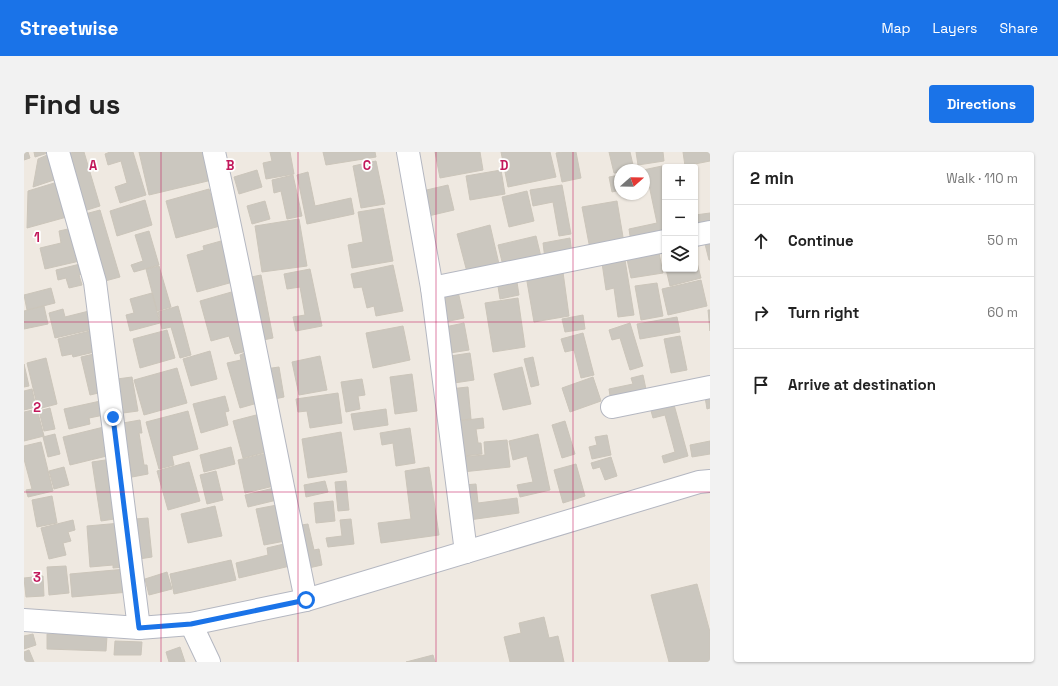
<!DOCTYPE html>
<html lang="en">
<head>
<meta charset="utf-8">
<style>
	:root { --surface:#fff; --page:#f2f2f2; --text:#222; --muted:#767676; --line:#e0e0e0; --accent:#1a73e8 }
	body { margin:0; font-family:"Space Grotesk",sans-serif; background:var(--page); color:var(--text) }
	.controls { position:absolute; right:12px; top:12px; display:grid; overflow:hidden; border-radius:4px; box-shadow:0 1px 3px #0004 }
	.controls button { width:36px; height:36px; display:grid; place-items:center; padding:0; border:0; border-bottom:1px solid var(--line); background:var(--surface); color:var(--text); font:20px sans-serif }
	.compass { position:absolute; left:590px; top:12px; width:36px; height:36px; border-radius:50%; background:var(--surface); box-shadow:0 1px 3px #0004; rotate:70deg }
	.stop { position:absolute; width:12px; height:12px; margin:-9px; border:3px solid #1a73e8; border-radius:50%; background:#fff }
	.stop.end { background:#1a73e8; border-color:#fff; box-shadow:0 1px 4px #0008 }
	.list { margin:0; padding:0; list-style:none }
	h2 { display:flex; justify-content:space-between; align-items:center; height:52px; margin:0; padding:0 16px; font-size:17px }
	h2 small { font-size:13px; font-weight:400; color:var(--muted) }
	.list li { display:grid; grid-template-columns:26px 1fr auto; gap:12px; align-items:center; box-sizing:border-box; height:72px; padding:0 16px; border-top:1px solid var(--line) }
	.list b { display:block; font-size:15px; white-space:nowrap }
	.list em { font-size:13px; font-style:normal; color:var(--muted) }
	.icon { flex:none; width:22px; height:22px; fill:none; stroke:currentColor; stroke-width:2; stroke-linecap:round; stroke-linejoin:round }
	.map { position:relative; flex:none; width:686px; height:510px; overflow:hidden; border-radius:4px }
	header { display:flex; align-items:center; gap:24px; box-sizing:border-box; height:56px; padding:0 20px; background:var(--accent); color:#fff }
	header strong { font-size:19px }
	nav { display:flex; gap:22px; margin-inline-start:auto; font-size:14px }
	.intro { display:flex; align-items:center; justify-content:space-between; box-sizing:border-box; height:96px; padding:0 24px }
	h1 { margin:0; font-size:28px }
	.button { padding:10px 18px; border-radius:4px; background:var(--accent); color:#fff; font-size:14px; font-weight:700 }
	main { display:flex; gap:24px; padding:0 24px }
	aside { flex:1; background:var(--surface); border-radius:4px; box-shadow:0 1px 3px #0004 }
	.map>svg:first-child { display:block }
	.building { fill:#cbc7bf; stroke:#cbc5ba }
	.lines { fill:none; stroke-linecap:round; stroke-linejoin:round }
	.street-casing { stroke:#b4b7c1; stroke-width:24 }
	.street { stroke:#fff; stroke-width:22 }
	.route { stroke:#1a73e8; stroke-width:5 }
	.grid { fill:none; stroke:#c2185b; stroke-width:1; stroke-opacity:0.55 }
	.grid-label { font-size:13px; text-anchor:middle; font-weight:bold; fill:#c2185b; stroke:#fff; stroke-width:3.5; stroke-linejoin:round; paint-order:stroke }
</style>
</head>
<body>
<header>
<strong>Streetwise</strong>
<nav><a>Map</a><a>Layers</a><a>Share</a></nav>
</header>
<div class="intro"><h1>Find us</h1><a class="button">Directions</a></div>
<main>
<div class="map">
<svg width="686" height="510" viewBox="0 0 686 510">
	<rect width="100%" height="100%" fill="#efe9e1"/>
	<!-- building -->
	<g class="building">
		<polygon points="0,0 4,0 6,6 0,8"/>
		<polygon points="10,0 27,0 11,5"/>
		<polygon points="30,0 39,25 9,35 14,7"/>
		<polygon points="50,0 60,0 76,54 60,59 43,2"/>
		<polygon points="86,0 109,0 122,43 96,51 91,35 103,31 97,9 84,13 81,2"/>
		<polygon points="115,0 181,0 188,28 125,43"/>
		<polygon points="246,0 266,0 270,22 242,27 239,11 248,9"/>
		<polygon points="299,0 351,0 352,5 302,13"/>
		<polygon points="411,0 456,0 459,18 416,26"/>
		<polygon points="477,0 526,0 532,25 484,35"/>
		<polygon points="538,0 552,0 557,26 538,30 532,1"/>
		<polygon points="585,0 606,0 610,17 596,18 596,20 590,21"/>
		<polygon points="612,0 639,0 640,9 614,13"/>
		<polygon points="659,0 686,0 686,9 661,14"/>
		<polygon points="352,9 361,52 337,56 329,14"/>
		<polygon points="638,14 641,31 641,83 607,90 605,77 633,71 625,33 620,34 619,18"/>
		<polygon points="233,18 238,35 215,42 210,25"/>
		<polygon points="477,18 481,42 446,48 442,24"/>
		<polygon points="284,20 291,54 327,46 330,62 283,72 273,23"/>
		<polygon points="269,23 278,64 263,67 257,39 250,41 248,28"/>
		<polygon points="596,23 596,38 588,40 585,25"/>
		<polygon points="40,28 50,63 3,76 4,39"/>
		<polygon points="424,33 430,58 400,65 394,40"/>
		<polygon points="538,33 547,82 535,84 529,50 509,54 506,38"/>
		<polygon points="185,37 196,74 152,86 142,49"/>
		<polygon points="503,39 510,69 485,75 478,45"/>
		<polygon points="121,48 128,73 93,84 86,59"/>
		<polygon points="241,49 246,67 228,72 223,54"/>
		<polygon points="593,49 600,91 566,97 558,55"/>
		<polygon points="359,56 369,109 328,116 324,93 339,90 334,60"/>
		<polygon points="76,58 96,125 81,129 61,62"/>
		<polygon points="686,61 686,74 671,76 671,63"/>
		<polygon points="275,67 283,114 238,120 231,74"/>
		<polygon points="466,73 475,112 443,120 433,82"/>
		<polygon points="53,75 60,108 21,117 16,96 37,91 35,79"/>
		<polygon points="125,79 135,113 110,120 107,113 119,109 111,83"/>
		<polygon points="512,84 518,109 480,118 474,93"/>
		<polygon points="546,86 548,103 521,107 519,91"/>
		<polygon points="197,89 209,130 173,140 163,103 180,98 179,94"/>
		<polygon points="686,91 686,108 685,108 681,92"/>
		<polygon points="635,101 639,121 607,126 603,107"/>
		<polygon points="671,103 677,126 646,134 642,117 671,117"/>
		<polygon points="601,108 610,163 594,165 590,136 582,138 578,111"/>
		<polygon points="56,112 58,122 55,123 58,133 45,136 42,126 34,128 32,118"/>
		<polygon points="369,113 379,159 352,164 350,154 343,156 338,135 330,136 327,122"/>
		<polygon points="538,113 545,164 510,170 501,118"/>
		<polygon points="135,114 147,155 133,159 122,117"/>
		<polygon points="286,117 298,174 272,179 269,165 281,163 276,135 263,137 260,122"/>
		<polygon points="237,123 249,186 234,189 222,126"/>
		<polygon points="492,124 495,143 476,147 473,128"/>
		<polygon points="677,128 683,154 644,163 638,137"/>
		<polygon points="633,131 639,164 617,168 611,134"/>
		<polygon points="433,135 440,166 421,170 414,139"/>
		<polygon points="27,136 31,151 3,158 0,143"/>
		<polygon points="211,139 227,198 211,202 205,184 187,189 176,149"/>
		<polygon points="128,141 136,171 106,179 102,163 110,161 106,147"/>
		<polygon points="494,146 501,195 469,200 461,151"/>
		<polygon points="20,154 24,172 0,177 0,159"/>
		<polygon points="154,154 167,203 156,206 147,175 138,177 134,160"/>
		<polygon points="39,157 41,165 69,158 74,176 31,186 25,161"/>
		<polygon points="684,158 686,158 686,179"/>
		<polygon points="559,163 561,177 541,180 538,167"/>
		<polygon points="653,165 656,180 616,187 613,172"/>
		<polygon points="440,171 445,198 426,201 421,175"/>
		<polygon points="606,171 619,214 606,218 596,186 588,188 585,178"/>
		<polygon points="379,174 386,208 349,216 342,181"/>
		<polygon points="70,178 75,199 49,205 48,202 38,204 34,187"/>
		<polygon points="143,178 151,206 116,216 109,187"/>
		<polygon points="559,181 570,223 557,226 550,198 541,200 537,187"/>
		<polygon points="656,184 663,218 647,221 640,187"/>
		<polygon points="186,199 193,227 167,234 159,207"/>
		<polygon points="223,200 237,250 216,256 203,211 217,208 216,203"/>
		<polygon points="74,201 83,239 66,243 57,205"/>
		<polygon points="446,201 450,228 430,231 426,204"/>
		<polygon points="296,204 303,238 275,243 268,210"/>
		<polygon points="509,205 515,233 507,235 500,207"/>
		<polygon points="22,206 33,252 14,257 3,211"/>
		<polygon points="0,212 5,234 0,235"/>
		<polygon points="255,215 260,245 246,248 241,217"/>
		<polygon points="498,215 507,252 479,258 470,222"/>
		<polygon points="153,216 163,251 120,263 110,228"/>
		<polygon points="388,222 393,259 371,262 366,225"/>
		<polygon points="619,223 623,242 587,250 585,237 609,232 607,226"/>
		<polygon points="108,225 114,259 99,261 93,227"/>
		<polygon points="569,225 577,249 546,260 538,236"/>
		<polygon points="338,227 341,243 334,244 336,257 322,260 317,230"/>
		<polygon points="444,235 447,267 429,269 425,237"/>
		<polygon points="8,237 12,255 0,258 0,239"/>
		<polygon points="314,241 318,271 286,276 283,259 274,260 272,247"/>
		<polygon points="201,244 205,259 201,260 204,273 177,281 169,252"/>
		<polygon points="686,244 686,256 683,257 681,245"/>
		<polygon points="81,248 85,262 65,266 66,272 45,277 40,257"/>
		<polygon points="649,249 664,304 640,311 638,304 651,300 641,263 629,266 626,255"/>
		<polygon points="26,256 31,277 20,279 15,259"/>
		<polygon points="13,257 20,284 0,289 0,260"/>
		<polygon points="362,257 364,273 330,278 327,262"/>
		<polygon points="164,259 174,297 148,304 150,313 135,317 122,270"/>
		<polygon points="236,262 246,299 219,306 209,269"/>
		<polygon points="459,266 460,276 452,277 454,291 457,291 458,302 431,305 427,270"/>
		<polygon points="116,268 118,281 115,281 120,313 123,313 124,322 108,325 99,271"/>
		<polygon points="541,269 551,302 538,306 528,273"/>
		<polygon points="84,274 91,302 46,313 39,285"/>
		<polygon points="386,276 391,311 372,314 369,291 358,293 356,281"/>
		<polygon points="317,280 323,320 284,326 278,287"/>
		<polygon points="31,282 36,302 24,305 19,285"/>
		<polygon points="514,282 526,338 496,345 493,333 509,330 503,304 489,308 485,289"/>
		<polygon points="583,283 587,303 568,307 565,295 573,293 571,285"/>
		<polygon points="483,288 486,315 438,320 436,305 461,303 460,290"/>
		<polygon points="686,289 686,302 668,305 666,293"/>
		<polygon points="17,290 29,339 4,345 2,338 8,337 0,307 0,294"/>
		<polygon points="207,295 211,312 180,320 176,303"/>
		<polygon points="243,301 250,334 221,341 214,308"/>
		<polygon points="587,305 593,324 581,328 576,315 569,317 567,311"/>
		<polygon points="88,307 97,366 77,369 68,310"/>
		<polygon points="165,310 176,349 144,358 133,319"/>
		<polygon points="552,312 561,344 539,351 530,318"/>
		<polygon points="40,315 45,333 30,337 25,319"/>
		<polygon points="405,315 415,383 357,391 354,371 387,367 381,319"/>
		<polygon points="192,319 199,348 183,352 176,323"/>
		<polygon points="301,329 304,340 282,345 280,333"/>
		<polygon points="322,329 325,358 314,359 311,330"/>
		<polygon points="452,332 454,351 493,346 495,361 445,368 440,333"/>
		<polygon points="250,336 253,348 224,355 221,343"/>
		<polygon points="28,344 33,371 13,375 8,348"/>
		<polygon points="309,349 311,369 292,371 290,351"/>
		<polygon points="253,353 261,389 240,393 232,357"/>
		<polygon points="191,354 198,384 164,391 157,362"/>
		<polygon points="124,366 128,405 115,407 111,367"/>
		<polygon points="327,367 330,392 304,395 302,386 318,384 316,368"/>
		<polygon points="49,368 51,378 44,380 47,389 39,391 42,403 25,407 17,376"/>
		<polygon points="97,371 101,415 89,416 89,413 66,415 63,374"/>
		<polygon points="284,372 290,398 295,397 298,413 280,417 271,374"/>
		<polygon points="260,392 266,414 215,426 212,411 244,403 243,396"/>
		<polygon points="207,408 212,428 150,442 146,422"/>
		<polygon points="42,414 45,441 25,443 23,415"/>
		<polygon points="102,417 105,440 48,445 46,422"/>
		<polygon points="143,420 148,437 125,443 121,427"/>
		<polygon points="19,424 20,444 2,445 0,426"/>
		<polygon points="673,432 686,480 686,510 645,510 627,443"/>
		<polygon points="520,465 525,486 534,484 540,510 486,510 480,485 497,481 495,471"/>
		<polygon points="9,482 12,493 0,497 0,484"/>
		<polygon points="23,482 83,484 82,499 23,497"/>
		<polygon points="91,489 118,490 117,503 90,503"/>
		<polygon points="156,495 161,510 145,510 142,500"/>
		<polygon points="5,498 10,510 0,510 0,500"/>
		<polygon points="409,503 411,510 382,510"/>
	</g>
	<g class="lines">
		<!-- street casing -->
		<g class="street-casing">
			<g id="street">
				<polyline points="34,0 71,130 115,476"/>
				<path d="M190,0c33,149 61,299 92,448"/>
				<polyline points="384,0 408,136 442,400"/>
				<polyline points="671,83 686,80"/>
				<polyline points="408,136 641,89"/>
				<polyline points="588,255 686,235"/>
				<polyline points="0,468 115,476 167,472 282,448 675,330 686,329"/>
				<polyline points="167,472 185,510"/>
			</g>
		</g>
		<!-- street -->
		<use href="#street" class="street"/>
	</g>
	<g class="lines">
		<!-- route -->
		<polyline class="route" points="89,265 115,476 167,472 282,448"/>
	</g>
	<!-- grid -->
	<path class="grid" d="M137,0v510M274,0v510M412,0v510M549,0v510M0,170h686M0,340h686"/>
	<g class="grid-label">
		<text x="69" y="18">A</text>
		<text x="206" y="18">B</text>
		<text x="343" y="18">C</text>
		<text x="480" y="18">D</text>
		<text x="13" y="90">1</text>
		<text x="13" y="260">2</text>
		<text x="13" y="430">3</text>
	</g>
</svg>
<div class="controls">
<button>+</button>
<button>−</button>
<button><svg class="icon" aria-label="layers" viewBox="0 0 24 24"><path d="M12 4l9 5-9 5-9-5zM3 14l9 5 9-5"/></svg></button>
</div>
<svg class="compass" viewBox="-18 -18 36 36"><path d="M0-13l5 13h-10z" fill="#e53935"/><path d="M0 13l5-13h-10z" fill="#767676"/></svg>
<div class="stop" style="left:282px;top:448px"></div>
<div class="stop end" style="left:89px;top:265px"></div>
</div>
<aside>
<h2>2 min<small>Walk · 110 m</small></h2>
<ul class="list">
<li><svg class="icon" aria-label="ahead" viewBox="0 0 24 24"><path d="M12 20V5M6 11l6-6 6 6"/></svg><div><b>Continue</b></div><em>50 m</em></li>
<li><svg class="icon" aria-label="right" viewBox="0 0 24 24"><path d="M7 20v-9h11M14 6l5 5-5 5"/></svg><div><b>Turn right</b></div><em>60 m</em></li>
<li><svg class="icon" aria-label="arrive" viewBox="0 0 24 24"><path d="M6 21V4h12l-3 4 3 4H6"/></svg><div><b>Arrive at destination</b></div></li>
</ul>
</aside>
</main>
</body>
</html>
